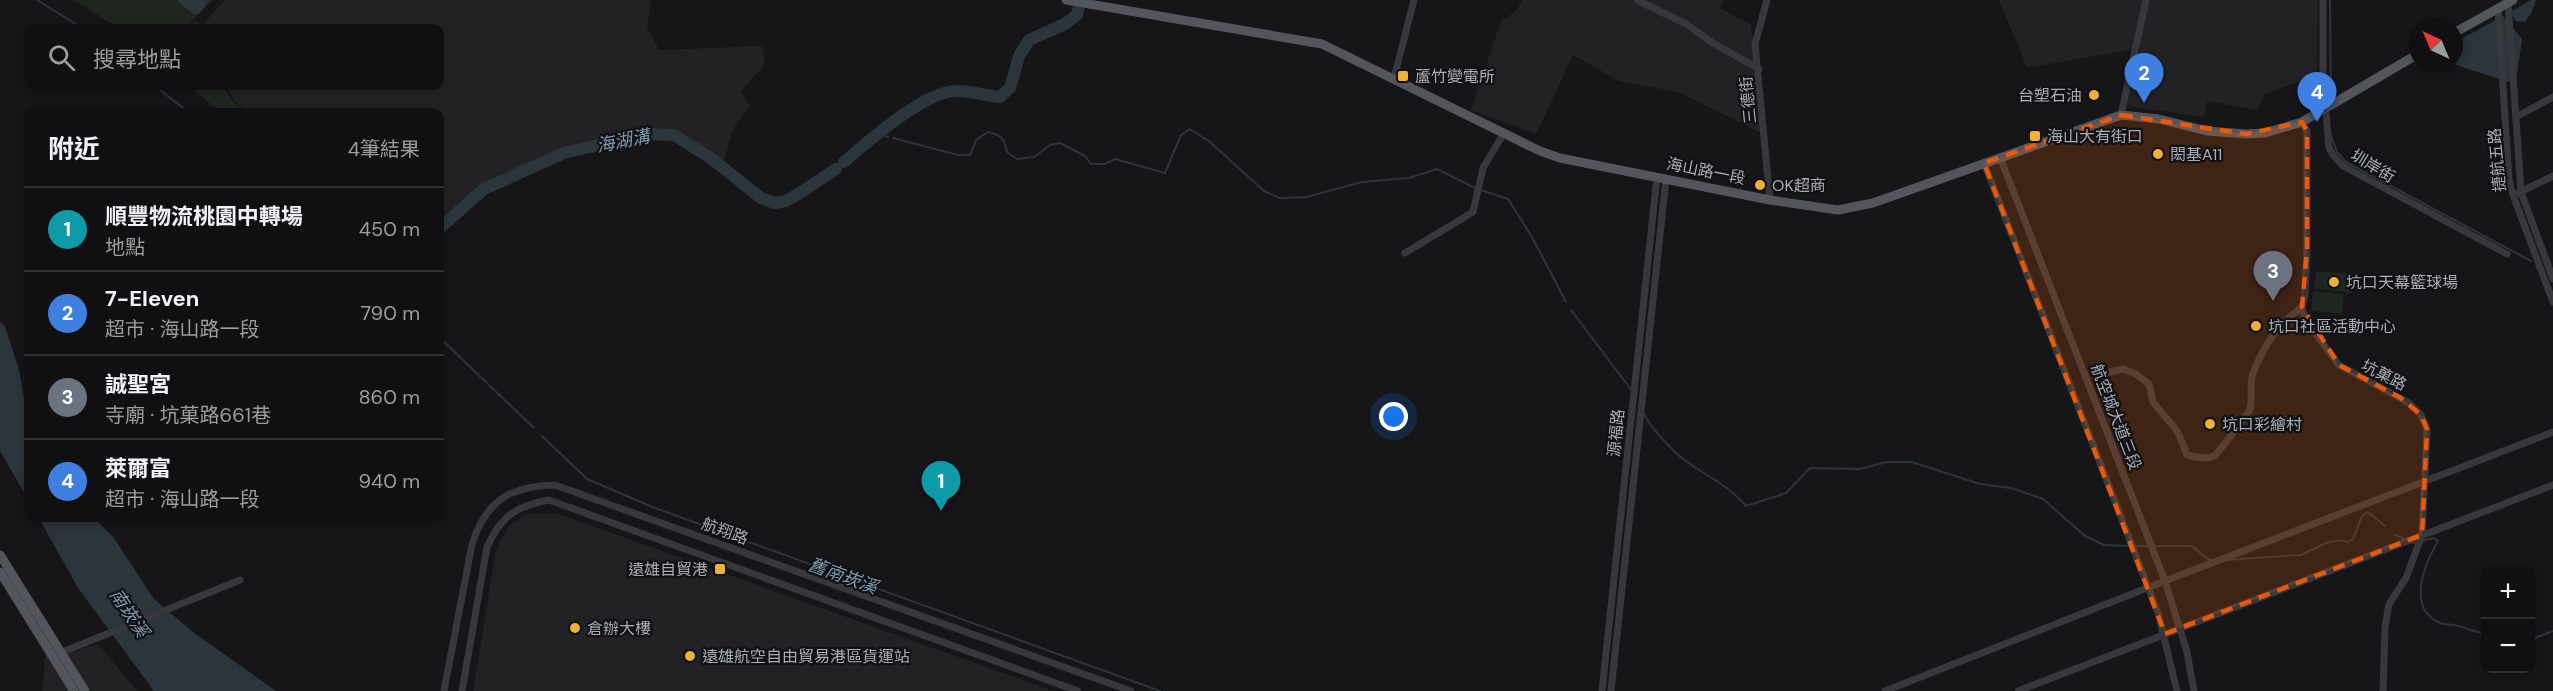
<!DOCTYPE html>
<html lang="zh-TW">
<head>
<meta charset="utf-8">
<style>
	:root { --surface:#101012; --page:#1e1e20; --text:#f1f3f6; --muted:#9c9d9f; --line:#303032; --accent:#2563eb }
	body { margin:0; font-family:"DM Sans","Noto Sans TC",sans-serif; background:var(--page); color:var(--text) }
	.controls { position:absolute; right:18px; bottom:18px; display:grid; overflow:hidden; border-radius:12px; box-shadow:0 3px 9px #0003 }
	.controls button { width:54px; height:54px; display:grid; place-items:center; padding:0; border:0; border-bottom:2px solid var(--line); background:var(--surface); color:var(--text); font:30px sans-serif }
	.compass { position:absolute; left:2409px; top:18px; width:54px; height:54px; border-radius:50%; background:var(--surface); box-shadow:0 3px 9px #0003; rotate:316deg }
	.you { position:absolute; left:1394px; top:417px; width:21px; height:21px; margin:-15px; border:4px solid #fff; border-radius:50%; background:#1a73e8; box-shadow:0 0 0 9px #1a73e833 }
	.badge { display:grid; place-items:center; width:39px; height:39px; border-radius:50%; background:var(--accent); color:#fff; font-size:20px; font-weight:700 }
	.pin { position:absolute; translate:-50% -50px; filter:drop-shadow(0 2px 3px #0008) }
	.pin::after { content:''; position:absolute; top:32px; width:21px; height:18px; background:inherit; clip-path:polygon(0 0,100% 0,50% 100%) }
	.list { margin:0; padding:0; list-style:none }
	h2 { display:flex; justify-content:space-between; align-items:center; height:78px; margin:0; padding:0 24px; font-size:26px }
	h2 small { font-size:20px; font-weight:400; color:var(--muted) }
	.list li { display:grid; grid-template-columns:39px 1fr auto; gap:18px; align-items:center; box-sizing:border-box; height:84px; padding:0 24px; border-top:2px solid var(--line) }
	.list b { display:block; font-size:22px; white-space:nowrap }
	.list p { margin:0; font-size:20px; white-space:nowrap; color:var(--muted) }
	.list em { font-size:20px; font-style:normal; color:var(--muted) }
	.icon { flex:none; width:33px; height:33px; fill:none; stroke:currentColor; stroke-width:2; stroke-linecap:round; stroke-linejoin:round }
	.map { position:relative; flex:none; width:2553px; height:691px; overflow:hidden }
	.search { position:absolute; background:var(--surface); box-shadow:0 3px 9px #0003; left:24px; top:24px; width:420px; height:66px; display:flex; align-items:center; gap:15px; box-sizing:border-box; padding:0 21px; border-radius:12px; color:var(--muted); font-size:22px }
	.panel { position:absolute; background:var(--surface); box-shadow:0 3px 9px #0003; left:24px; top:108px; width:420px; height:414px; border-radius:12px }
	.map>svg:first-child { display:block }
	.built { fill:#222225 }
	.green { fill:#1e261f }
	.water { fill:#2c353c }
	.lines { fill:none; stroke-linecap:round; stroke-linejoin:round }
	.stream { stroke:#2c353c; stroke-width:2 }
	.river { stroke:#2c353c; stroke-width:12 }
	.minor { stroke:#37383d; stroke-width:7 }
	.major { stroke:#53555c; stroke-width:9 }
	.marked { fill:#e8590c; fill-opacity:0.2; stroke:#e8590c; stroke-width:4.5; stroke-dasharray:12 8; stroke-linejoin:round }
	.poi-dot { fill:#f2b134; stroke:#111113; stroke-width:2 }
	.labels { text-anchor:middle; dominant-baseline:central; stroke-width:4.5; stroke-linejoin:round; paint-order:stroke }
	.poi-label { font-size:16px; fill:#a8adb8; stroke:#111113; text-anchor:start }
	.street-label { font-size:16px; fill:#a8adb8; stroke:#111113 }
	.water-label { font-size:18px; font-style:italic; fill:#7f9bb3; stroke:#111113 }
</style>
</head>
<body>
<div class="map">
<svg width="2553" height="691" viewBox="0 0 2553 691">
	<rect width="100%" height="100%" fill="#161618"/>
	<!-- built -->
	<g class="built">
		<polygon points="225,0 651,0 647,27 659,50 762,46 765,64 741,91 750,107 734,127 722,166 674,135 646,134 564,153 484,189 440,228 440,112 247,112 234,100 226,86 440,86 440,28 188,28 194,21 203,24"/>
		<polygon points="1523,0 1723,0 1720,8 1751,25 1761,133 1678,92 1619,81 1573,55 1536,134 1471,110 1501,21 1515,12"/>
		<polygon points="1999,0 2318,0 2317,75 2265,94 2258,110 2207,101 2204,117 2127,106 2140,48 2027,68"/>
		<polygon points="556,513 1054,691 473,691 496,550 508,527 526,514"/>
		<polygon points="98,644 137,691 42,691 46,653 69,653"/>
	</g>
	<!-- green -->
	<g class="green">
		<polygon points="73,0 213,0 184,28 119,28"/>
		<polygon points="189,86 223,86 231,99 245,112 220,112"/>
		<polygon points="2316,271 2354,274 2352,293 2314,289"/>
		<polygon points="2313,291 2344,294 2342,314 2311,311"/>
	</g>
	<!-- water -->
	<g class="water">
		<polygon points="176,0 209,0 200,13 194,15"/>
		<polygon points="2531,0 2536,0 2532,12 2525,22 2516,21 2510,12"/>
		<polygon points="2503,16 2522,39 2517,75 2514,80 2508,82 2453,64 2454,43"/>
		<polygon points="0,322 5,326 19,370 28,419 28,499 0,451"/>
		<polygon points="39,518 94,518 114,538 154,599 193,632 276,691 154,691 78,588"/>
	</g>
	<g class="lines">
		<!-- stream -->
		<g class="stream">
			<polyline points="37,0 82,28"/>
			<polyline points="2330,0 2331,100"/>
			<polyline points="155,86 188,112"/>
			<polyline points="877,133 888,137"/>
			<polyline points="2331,136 2337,152 2346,162 2531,261"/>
			<path d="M893,138l65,17h12l6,-15 12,-8c13,3 17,7 19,20l10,7 17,-2 16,-12 10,-2 25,13 6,8h13l11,-5 50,14 16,-38 9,-6 20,13 54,49 16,7 26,-1 56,-15 47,-4 28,-9 38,19"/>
			<polyline points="1481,190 1508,199 1532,237 1566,302"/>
			<polyline points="1571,310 1632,391"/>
			<polyline points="440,338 534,428"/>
			<path d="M1643,412c8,17 31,41 47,52 19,13 40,23 56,42l40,-13 24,-25 50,1 27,-7h25l68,22 31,4 32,11 42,37 19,9 26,1"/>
			<polyline points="542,436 587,479 655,508 1160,691"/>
			<polyline points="2395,535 2405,539"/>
			<path d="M2412,543l22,-5 4,3c-14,24 -32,67 2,82 4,2 10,1 14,2 11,2 20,8 32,8"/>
			<path d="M2136,546h54c9,3 12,11 21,14"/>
			<polyline points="2226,560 2301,555 2326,543 2340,540 2348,542 2353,539 2362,516 2368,512 2385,526"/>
			<polyline points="2530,640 2553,631"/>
		</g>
		<!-- river -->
		<g class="river">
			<path d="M844,162c23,-20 83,-73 114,-71 14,0 28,5 42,6l10,-9 9,-32 10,-16 36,-16 12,-9 3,-15"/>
			<polyline points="440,228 484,189 564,153 646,134 674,135 712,159 761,198 775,203 786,201 803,191 836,169"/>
		</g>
		<!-- minor -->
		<g class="minor">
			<polyline points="1637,0 1686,24 1713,43 1759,69"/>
			<polyline points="1767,0 1755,44 1770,200"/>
			<polyline points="2323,0 2323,78 2329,148 2333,155 2343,166 2507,254"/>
			<polyline points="2508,3 2521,192 2553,279"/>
			<polyline points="2498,8 2509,180 2513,195 2553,302"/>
			<polyline points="1394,78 1414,0"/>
			<polyline points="2121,115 2146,0"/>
			<polyline points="2516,117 2553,97"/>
			<polyline points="2302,122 2307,131 2307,250 2305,296 2302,307 2306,321 2339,365 2409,403 2421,415 2427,429 2422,535 2406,578 2389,604 2385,627 2383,691"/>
			<polyline points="2000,157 2165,581 2187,652 2194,691"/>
			<polyline points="1984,163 2158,613 2177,691"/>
			<polyline points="2518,193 2553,176"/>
			<polyline points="1405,253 1473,212 1483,168 1504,133"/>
			<path d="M2094,371l8,3 21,-5 13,5 13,10 4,18 25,30 9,23c8,2 19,5 27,1 3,-2 35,-43 36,-47 3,-11 -1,-25 3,-36 12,-30 24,-47 49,-66"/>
			<polyline points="60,653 240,580"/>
			<path d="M444,691l28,-147c14,-44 39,-58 83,-59l576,206"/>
			<path d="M462,691l25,-144c14,-31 29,-41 62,-47l529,191"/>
			<polyline points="1602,691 1657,177"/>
			<polyline points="1611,691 1666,179"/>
			<polyline points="1885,691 2165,581 2553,432"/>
			<polyline points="2018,691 2553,485"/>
		</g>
		<!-- major -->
		<g class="major">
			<polyline points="1066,0 1322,44 1540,151 1560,158 1770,200 1838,210 1873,203 2121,115 2159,119 2207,131 2246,134 2265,133 2302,122 2418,54"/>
			<polyline points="2454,33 2513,0"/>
			<polyline points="0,555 85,691"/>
			<polyline points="0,572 74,691"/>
		</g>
	</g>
	<!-- marked area -->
	<path class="marked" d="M2121,115l125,19 56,-12 5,9v119l-5,57 37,58 62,33 20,17 6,14 -5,106 -257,99 -181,-471z"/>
	<!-- markers -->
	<g class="poi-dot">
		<rect x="1397" y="70" width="12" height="12" rx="3"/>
		<circle cx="2094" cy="95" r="6"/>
		<rect x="2029" y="130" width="12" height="12" rx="3"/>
		<circle cx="2158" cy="154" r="6"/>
		<circle cx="1760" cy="185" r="6"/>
		<circle cx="2334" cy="282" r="6"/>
		<circle cx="2256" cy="326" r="6"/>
		<circle cx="2210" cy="424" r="6"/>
		<rect x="714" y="563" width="12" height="12" rx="3"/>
		<circle cx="575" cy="628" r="6"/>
		<circle cx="690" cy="656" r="6"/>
	</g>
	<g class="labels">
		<!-- poi labels -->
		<g class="poi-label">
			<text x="1415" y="76">蘆竹變電所</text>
			<text x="2082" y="95" text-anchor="end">台塑石油</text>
			<text x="2047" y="136">海山大有街口</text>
			<text x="2170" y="154">閎基A11</text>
			<text x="1772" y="185">OK超商</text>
			<text x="2346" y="282">坑口天幕籃球場</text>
			<text x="2268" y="326">坑口社區活動中心</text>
			<text x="2222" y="424">坑口彩繪村</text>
			<text x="708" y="569" text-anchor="end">遠雄自貿港</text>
			<text x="587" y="628">倉辦大樓</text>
			<text x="702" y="656">遠雄航空自由貿易港區貨運站</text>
		</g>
		<!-- street labels -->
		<g class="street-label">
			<text transform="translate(1748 100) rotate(-96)">三德街</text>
			<text transform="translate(2497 160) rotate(-95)">捷航五路</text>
			<text transform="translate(2373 166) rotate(31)">圳岸街</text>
			<text transform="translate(1706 171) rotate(11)">海山路一段</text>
			<text transform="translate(2384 375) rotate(27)">坑菓路</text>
			<text transform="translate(2116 417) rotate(69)">航空城大道三段</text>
			<text transform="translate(1616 433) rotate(-84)">源福路</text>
			<text transform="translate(725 531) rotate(20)">航翔路</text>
		</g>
		<!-- water labels -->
		<g class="water-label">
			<text transform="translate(623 141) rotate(-11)">海湖溝</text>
			<text transform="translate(843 576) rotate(20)">舊南崁溪</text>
			<text transform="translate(129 613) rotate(56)">南崁溪</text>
		</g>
	</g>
</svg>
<div class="controls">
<button>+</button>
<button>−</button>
</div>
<svg class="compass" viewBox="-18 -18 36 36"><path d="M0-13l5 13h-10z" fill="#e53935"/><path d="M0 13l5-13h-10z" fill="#9c9d9f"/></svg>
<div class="you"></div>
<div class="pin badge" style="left:941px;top:511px;background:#0f9aa8">1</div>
<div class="pin badge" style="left:2144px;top:103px;background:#3f7fe0">2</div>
<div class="pin badge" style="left:2273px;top:301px;background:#6b7280">3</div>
<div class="pin badge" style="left:2317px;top:122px;background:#3f7fe0">4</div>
<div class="search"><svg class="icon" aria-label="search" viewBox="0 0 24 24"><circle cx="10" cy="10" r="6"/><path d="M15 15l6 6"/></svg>搜尋地點</div>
<section class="panel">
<h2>附近<small>4筆結果</small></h2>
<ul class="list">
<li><span class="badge" style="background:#0f9aa8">1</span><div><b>順豐物流桃園中轉場</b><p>地點</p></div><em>450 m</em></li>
<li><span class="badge" style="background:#3f7fe0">2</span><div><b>7-Eleven</b><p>超市 · 海山路一段</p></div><em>790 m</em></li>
<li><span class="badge" style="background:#6b7280">3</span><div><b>誠聖宮</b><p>寺廟 · 坑菓路661巷</p></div><em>860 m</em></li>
<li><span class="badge" style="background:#3f7fe0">4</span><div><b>萊爾富</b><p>超市 · 海山路一段</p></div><em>940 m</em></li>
</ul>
</section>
</div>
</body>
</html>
